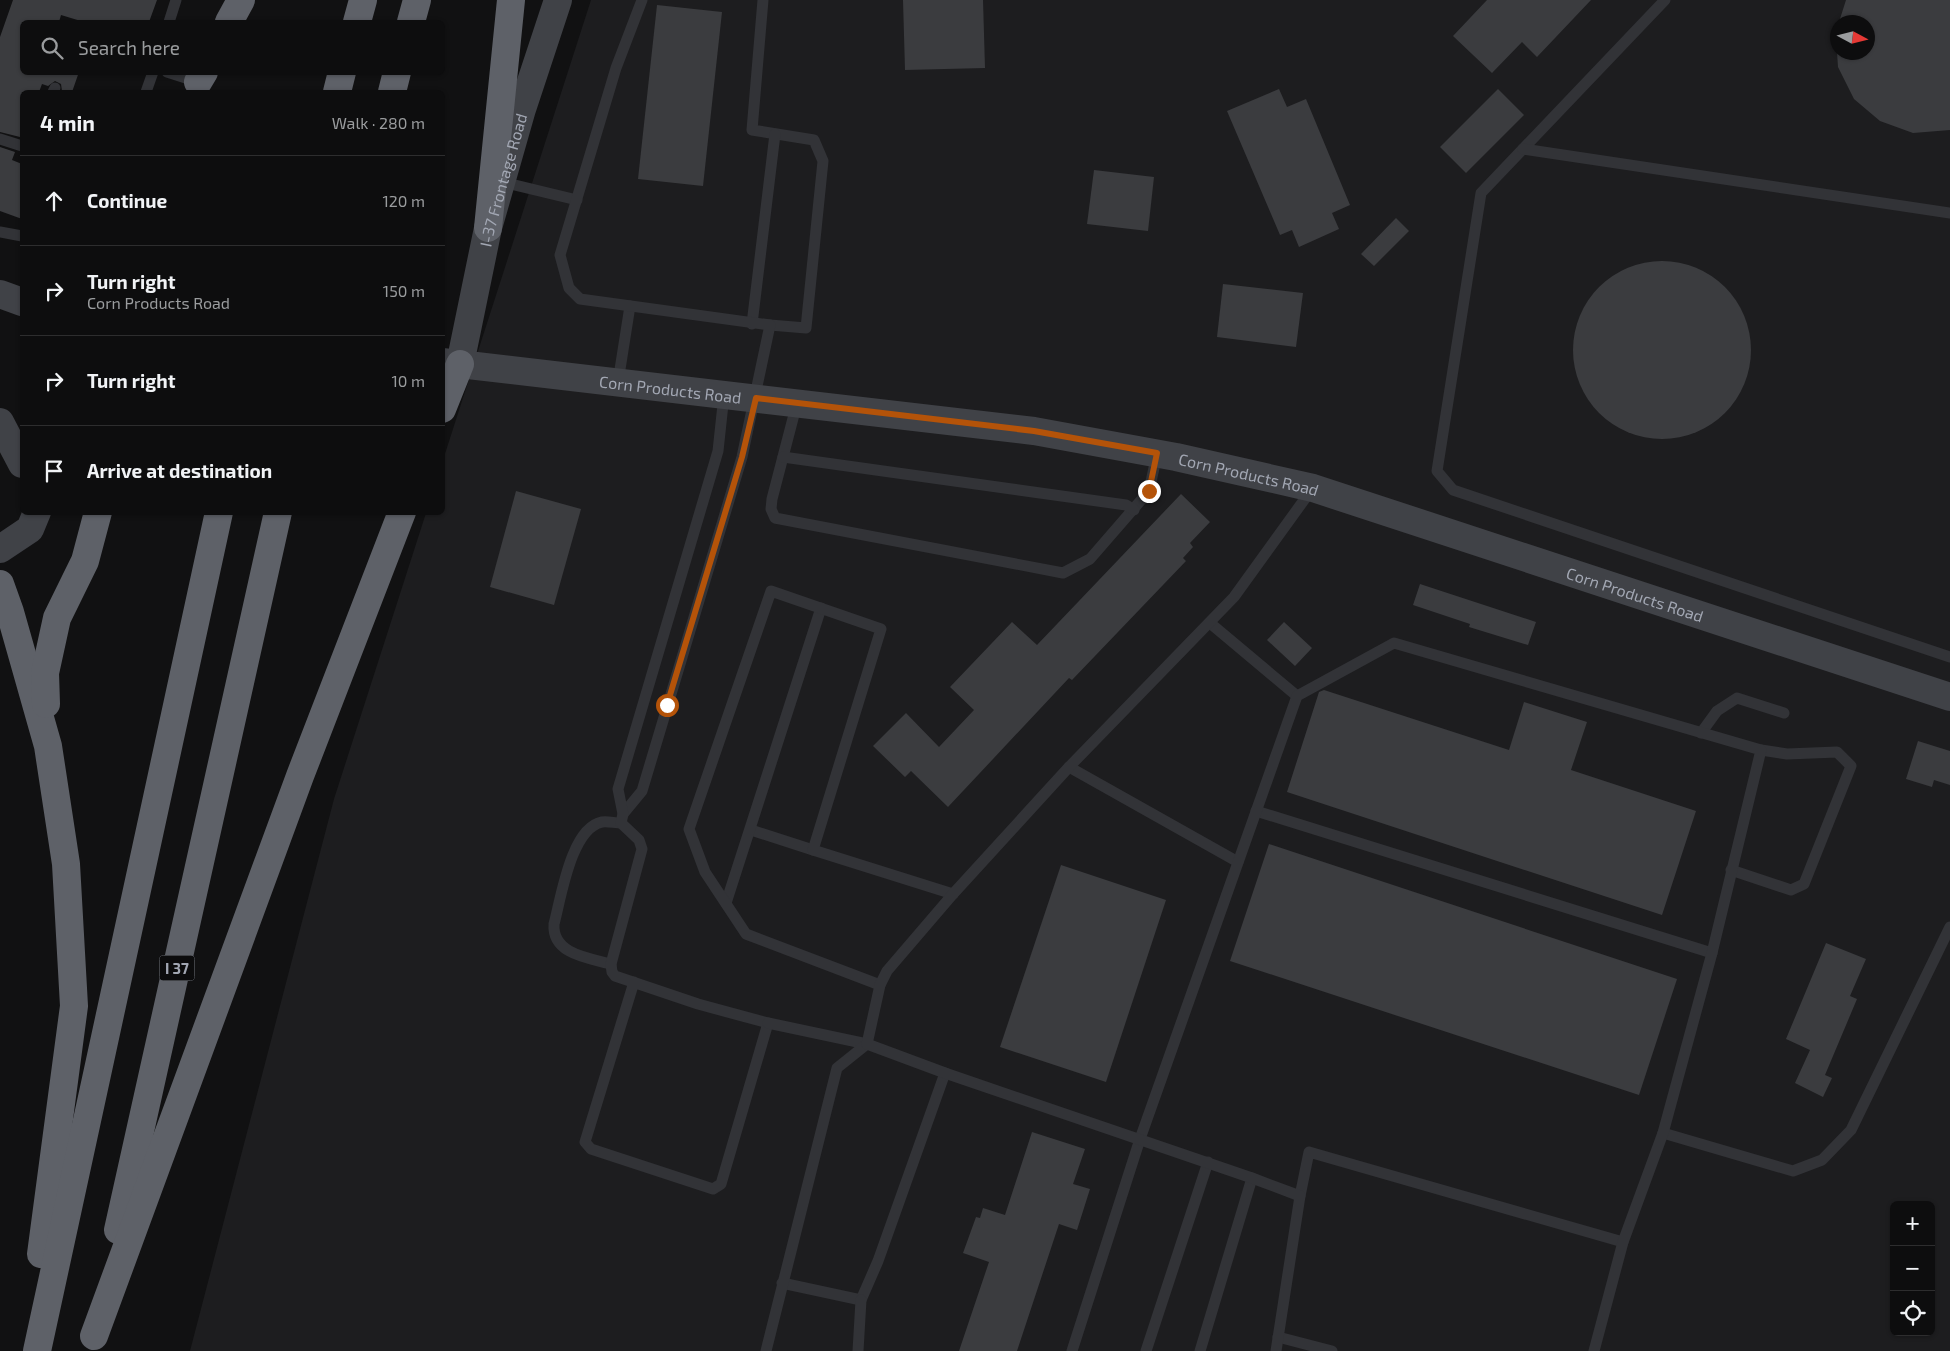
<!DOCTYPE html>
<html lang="en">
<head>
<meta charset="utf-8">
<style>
	:root { --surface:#0d0d0e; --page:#1b1b1c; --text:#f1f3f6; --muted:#9a9c9e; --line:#2d2d2e }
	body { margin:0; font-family:"Exo 2",sans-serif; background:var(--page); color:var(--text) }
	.controls { position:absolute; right:15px; bottom:15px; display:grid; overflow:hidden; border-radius:8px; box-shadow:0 1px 4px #0004 }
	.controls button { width:45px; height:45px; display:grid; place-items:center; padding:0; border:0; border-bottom:1px solid var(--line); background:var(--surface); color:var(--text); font:25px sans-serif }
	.compass { position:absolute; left:1830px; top:15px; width:45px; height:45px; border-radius:50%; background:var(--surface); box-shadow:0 1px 4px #0004; rotate:97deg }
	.stop { position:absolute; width:15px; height:15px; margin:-11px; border:4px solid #b45309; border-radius:50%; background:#fff }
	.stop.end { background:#b45309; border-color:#fff; box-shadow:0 1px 5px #0008 }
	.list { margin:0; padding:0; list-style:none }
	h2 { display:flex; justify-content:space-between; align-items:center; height:65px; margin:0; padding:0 20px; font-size:21px }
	h2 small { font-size:16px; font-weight:400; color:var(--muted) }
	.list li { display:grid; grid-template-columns:32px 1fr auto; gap:15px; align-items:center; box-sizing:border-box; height:90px; padding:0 20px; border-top:1px solid var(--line) }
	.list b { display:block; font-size:19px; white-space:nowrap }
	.list p { margin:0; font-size:16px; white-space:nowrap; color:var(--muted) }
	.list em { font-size:16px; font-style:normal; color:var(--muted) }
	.icon { flex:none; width:28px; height:28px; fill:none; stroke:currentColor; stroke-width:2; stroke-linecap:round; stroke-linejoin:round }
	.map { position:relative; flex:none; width:1950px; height:1351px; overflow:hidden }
	.search { position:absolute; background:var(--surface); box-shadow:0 1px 4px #0004; left:20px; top:20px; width:425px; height:55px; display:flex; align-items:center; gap:12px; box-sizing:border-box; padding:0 18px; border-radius:8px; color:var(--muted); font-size:19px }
	.panel { position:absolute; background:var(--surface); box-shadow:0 1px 4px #0004; left:20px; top:90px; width:425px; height:425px; border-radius:8px }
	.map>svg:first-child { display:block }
	.built { fill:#1d1d1f; fill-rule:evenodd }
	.building { fill:#3b3c3f }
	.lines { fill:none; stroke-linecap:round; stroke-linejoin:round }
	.lane { stroke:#323337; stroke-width:11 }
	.secondary { stroke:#404247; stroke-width:28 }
	.highway { stroke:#5e6168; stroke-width:28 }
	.route { stroke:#b45309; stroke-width:6 }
	.labels { text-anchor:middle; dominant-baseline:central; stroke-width:4; stroke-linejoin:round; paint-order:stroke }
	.shield { fill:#0c0c0d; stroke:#757881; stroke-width:1 }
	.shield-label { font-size:15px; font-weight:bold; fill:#a2a7b3 }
	.street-label { font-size:16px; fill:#a2a7b3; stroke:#0c0c0d }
</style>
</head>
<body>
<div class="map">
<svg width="1950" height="1351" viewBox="0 0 1950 1351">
	<rect width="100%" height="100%" fill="#111112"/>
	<!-- built -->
	<path class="built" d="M591,0h1359v1351h-1760l144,-552 92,-286 16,-1 1,-52zM1838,22h30v30h-30zM1894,1205h37v127h-37z"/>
	<!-- building -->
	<g class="building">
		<polygon points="13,0 157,0 149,22 84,22 61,15 59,22 22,22 22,72 79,72 72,92 62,91 61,84 55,81 48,86 42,84 39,92 22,92 22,130 20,137 0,132 0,37"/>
		<polygon points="903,0 983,0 985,68 905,70"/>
		<polygon points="1487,0 1591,0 1537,57 1522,42 1492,73 1453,36"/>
		<polygon points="1846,0 1950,0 1950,130 1913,133 1880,121 1854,99 1838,67 1837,52 1868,52 1868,22 1839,22"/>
		<polygon points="657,5 722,12 703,186 638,179"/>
		<polygon points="1279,89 1287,107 1306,99 1350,205 1332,213 1339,229 1299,247 1292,230 1280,235 1227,111"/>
		<polygon points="1498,89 1524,115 1466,173 1440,147"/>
		<polygon points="0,147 15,152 12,160 22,164 22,219 0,211"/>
		<polygon points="1094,170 1154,177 1148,231 1087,224"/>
		<polygon points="1396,218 1409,231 1374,266 1361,254"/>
		<circle cx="1662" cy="350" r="89"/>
		<polygon points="1223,284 1303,293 1296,347 1217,337"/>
		<polygon points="516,491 581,509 554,605 490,587"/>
		<polygon points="1181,494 1210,522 1190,543 1193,547 1183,558 1186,561 1072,680 1069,678 948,807 911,771 905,777 873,746 906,713 939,747 974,710 950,687 1012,622 1037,645"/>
		<polygon points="1420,584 1536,622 1528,645 1469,627 1470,624 1413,605"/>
		<polygon points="1284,622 1312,648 1295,666 1267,640"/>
		<polygon points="1324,690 1509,750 1524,702 1587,722 1571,770 1696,811 1662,915 1287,792 1319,692"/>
		<polygon points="1918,741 1950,751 1950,785 1934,780 1932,787 1906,779"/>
		<polygon points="1269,844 1677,979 1639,1095 1230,961"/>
		<polygon points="1061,865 1166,900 1106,1082 1000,1047"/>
		<polygon points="1826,943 1866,959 1850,996 1857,999 1825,1075 1832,1078 1823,1097 1795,1083 1810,1050 1786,1039"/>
		<polygon points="1032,1132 1085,1149 1073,1184 1090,1189 1077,1230 1059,1224 1017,1351 959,1351 989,1262 963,1253 976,1217 980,1218 983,1208 1005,1215"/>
	</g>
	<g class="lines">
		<!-- lane -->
		<g class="lane">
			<polyline points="763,0 752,130 814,140 823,161 806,328 770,325"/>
			<polyline points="1665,0 1481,193 1437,471 1453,490 1950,657"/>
			<polyline points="169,22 176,0"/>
			<polyline points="167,72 198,82"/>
			<polyline points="53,92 55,88"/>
			<polyline points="146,92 153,72"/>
			<polyline points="0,139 22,146"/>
			<polyline points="1523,149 1950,213"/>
			<polyline points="502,182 577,200"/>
			<polyline points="0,232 22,236"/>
			<polyline points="752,324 775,134"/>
			<polyline points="618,382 630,306"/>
			<polyline points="797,403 772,499 771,509 775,518 1063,573 1090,559 1149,491 1157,454"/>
			<polyline points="783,457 1126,505 1134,510"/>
			<polyline points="1210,623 1297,696"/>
			<polyline points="1701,733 1717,711 1737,698 1784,713"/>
			<polyline points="1069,767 1238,862"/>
			<polyline points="1256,811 1712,953"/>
			<polyline points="623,814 642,791 742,457 770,325 580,299 569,288 560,255 616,68 642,0"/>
			<polyline points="751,830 813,850"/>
			<polyline points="1731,870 1791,890 1804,884 1851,766 1837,752 1787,754 1761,750"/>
			<polyline points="726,903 821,608"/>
			<path d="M611,964c-23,-6 -59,-10 -57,-40 7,-26 17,-96 48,-102 5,-1 13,1 19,1"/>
			<polyline points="634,982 585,1142 591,1149 713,1189 721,1184 768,1023 698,1004 615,976 612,972 611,964 642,849 639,840 621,823 623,814 618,789 718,451 724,395"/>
			<polyline points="880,985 746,934 705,872 689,829 771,591 881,629 813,850 953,894"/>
			<polyline points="768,1023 867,1044"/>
			<polyline points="1663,1133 1793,1171 1822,1160 1851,1130 1950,927"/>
			<polyline points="1300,1196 1309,1152 1623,1242"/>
			<polyline points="782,1283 861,1300 878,1261 945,1073"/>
			<polyline points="1278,1337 1332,1351"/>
			<polyline points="766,1351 837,1068 867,1044"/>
			<polyline points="858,1351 861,1300"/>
			<polyline points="1072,1351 1140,1139 1297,696 1394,643 1761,750 1712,953 1663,1133 1623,1242 1594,1351"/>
			<polyline points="1146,1351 1208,1162"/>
			<polyline points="1200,1351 1252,1178"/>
			<polyline points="1276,1351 1300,1196 1252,1178 945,1073 867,1044 880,985 887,971 953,894 1069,767 1234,597 1312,489"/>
		</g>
		<!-- secondary -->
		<g class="secondary">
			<polyline points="0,294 22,302"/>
			<path id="s1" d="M442,362l592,69 142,26 137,31 637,209"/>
			<path id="s2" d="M460,364l28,-136 34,-119 36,-109"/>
			<polyline points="0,422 22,464"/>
			<polyline points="0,549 30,529 37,512"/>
		</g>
		<!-- highway -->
		<g class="highway">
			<polyline points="229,22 241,0"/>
			<polyline points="357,22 363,0"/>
			<polyline points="411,22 417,0"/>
			<polyline points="198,82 204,72"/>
			<polyline points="337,92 342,72"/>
			<polyline points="392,92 397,72"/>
			<polyline points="488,228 511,0"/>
			<polyline points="442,409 460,364"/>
			<polyline points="0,584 10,612 48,746 66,864 74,1006 41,1254"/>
			<polyline points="46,704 45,673 57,618 85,561 98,512"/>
			<polyline points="118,1230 278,512"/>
			<polyline points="94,1336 300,776 402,512"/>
			<polyline points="37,1351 219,512"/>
		</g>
	</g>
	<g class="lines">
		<!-- route -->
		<polyline class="route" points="667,705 742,457 756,398 1034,431 1157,453 1149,491"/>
	</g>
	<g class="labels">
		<!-- shield labels -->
		<rect class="shield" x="159.5" y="955.5" width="35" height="25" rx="4"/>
		<g class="shield-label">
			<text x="177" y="968">I 37</text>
		</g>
		<!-- street labels -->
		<g class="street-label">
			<text stroke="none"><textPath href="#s2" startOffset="189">I-37 Frontage Road</textPath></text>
			<text stroke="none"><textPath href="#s1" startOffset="230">Corn Products Road</textPath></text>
			<text stroke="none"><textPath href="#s1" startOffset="815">Corn Products Road</textPath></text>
			<text stroke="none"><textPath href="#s1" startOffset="1220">Corn Products Road</textPath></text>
		</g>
	</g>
</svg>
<div class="controls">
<button>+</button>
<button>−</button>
<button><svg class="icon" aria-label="locate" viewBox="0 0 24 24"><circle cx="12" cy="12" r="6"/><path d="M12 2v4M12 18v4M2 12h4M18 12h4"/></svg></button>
</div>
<svg class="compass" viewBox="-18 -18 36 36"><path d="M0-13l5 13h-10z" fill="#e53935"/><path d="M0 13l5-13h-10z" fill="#9a9c9e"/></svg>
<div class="stop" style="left:667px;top:705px"></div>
<div class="stop end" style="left:1149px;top:491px"></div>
<div class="search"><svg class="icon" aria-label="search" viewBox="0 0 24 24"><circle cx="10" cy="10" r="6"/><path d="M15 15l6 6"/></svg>Search here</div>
<section class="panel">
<h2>4 min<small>Walk · 280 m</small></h2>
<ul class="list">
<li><svg class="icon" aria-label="ahead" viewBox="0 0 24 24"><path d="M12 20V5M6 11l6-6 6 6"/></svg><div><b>Continue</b></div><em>120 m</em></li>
<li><svg class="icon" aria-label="right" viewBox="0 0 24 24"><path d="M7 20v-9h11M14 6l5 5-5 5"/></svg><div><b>Turn right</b><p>Corn Products Road</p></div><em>150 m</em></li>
<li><svg class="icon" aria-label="right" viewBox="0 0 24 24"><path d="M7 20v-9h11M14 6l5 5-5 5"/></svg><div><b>Turn right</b></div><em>10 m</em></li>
<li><svg class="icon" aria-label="arrive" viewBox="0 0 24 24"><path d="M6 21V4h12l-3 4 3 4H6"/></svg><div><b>Arrive at destination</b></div></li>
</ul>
</section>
</div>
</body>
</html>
